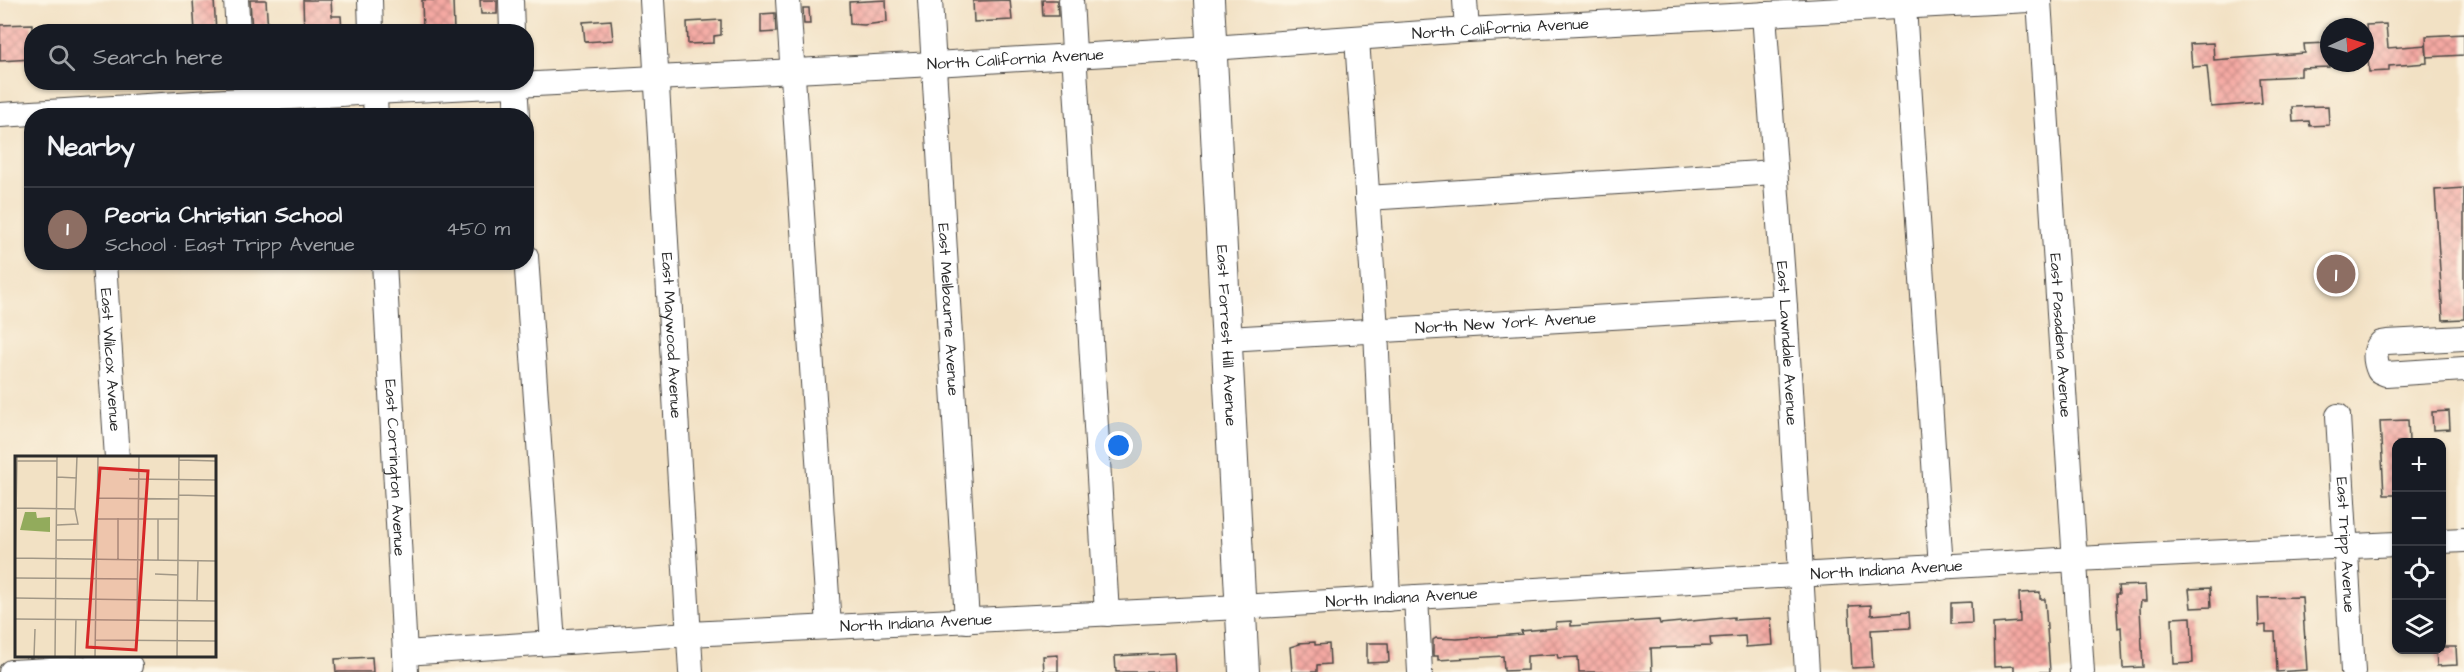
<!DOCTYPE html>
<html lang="en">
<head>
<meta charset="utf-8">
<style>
	:root { --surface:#171b24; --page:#20242c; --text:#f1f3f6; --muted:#9ea1a6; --line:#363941; --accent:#c8321e }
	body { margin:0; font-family:"Architects Daughter",sans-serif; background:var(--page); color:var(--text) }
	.controls { position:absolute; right:18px; bottom:18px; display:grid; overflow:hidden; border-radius:12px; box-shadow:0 2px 4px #0004 }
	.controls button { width:54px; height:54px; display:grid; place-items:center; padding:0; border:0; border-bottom:2px solid var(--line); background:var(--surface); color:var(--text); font:30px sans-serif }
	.compass { position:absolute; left:2320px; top:18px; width:54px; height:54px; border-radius:50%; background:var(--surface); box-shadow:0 2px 4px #0004; rotate:86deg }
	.you { position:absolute; left:1119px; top:446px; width:21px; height:21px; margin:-15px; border:4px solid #fff; border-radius:50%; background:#1a73e8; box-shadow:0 0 0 9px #1a73e833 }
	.badge { display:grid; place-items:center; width:39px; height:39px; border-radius:50%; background:var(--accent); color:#fff; font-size:20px; font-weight:700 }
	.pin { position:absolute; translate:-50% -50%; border:3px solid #fff; box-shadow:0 2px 6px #0006 }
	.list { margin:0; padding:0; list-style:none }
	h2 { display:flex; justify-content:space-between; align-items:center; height:78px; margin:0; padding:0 24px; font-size:26px }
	h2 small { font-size:20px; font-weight:400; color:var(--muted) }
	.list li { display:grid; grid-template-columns:39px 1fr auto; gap:18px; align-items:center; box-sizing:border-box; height:84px; padding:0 24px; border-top:2px solid var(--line) }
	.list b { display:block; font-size:22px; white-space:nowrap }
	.list p { margin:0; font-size:20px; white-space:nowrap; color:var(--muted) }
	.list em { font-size:20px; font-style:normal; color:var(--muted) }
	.icon { flex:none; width:33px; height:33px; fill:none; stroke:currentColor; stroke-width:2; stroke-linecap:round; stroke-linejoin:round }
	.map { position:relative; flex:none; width:2464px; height:672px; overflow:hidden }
	.search { position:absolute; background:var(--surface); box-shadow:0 2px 4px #0004; left:24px; top:24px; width:510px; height:66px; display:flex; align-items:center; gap:15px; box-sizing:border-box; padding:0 21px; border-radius:24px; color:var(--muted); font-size:22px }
	.panel { position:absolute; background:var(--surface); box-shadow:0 2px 4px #0004; left:24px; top:108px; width:510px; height:162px; border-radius:24px }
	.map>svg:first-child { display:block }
	.building { fill:url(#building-cross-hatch) }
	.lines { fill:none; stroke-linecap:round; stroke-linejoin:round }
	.minor-casing { stroke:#494642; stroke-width:26 }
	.major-casing { stroke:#494642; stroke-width:32 }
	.minor { stroke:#fff; stroke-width:24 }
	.major { stroke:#fff; stroke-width:30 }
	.labels { text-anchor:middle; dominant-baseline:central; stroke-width:6; stroke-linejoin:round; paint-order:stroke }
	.street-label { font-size:16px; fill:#2b2b2b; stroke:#fcf5e5 }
	.inset-road { fill:none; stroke:#a29887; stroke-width:1.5 }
	.view { fill:#d62828; fill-opacity:0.15; stroke:#d62828; stroke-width:3 }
	.inset-edge { fill:none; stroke:#2b2b2b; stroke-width:3 }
</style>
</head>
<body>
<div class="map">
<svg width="2464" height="672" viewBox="0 0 2464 672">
	<defs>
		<pattern id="building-cross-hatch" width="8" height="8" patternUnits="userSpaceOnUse" patternTransform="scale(1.5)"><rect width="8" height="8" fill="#f5a9a3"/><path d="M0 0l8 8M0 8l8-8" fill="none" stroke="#c78a85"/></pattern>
	</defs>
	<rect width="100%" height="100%" fill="#fcf5e5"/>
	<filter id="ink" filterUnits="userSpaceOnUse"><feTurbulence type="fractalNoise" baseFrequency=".0167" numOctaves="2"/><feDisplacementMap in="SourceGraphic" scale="12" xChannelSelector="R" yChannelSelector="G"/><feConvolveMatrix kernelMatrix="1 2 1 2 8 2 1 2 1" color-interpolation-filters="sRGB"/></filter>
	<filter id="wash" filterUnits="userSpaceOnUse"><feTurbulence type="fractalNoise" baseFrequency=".008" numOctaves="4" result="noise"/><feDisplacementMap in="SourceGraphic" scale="24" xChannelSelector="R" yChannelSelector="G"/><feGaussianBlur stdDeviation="1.35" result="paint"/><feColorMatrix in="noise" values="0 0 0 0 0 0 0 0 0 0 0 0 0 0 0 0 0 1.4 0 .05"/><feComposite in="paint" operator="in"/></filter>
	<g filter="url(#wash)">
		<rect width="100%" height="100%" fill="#f2e1c4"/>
		<g id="blocks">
			<!-- building -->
			<g class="building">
				<polygon points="193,0 214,0 216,32 195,32"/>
				<polygon points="250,0 266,0 268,32 252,32"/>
				<polygon points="303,0 331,0 332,16 341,16 342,32 304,32"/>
				<polygon points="422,0 453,0 454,32 423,32"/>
				<polygon points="480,0 497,0 497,14 481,14"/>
				<polygon points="886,0 887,22 864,25 850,24 849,2"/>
				<polygon points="1010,0 1012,20 974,22 973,1"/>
				<polygon points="1042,0 1057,0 1058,16 1043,16"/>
				<polygon points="803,8 809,8 810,24 804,24"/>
				<polygon points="775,13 776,32 761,33 761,14"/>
				<polygon points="611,20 613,40 585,42 583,22"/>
				<polygon points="721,20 721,35 714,36 714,43 688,44 687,22"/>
				<polygon points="32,24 32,59 0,61 0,25"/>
				<polygon points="2386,24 2388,48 2426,45 2427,63 2389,66 2389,71 2369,72 2366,25"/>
				<polygon points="2464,34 2464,55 2427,57 2426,36"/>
				<polygon points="2213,43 2214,60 2305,53 2304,44 2329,43 2329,67 2301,68 2301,76 2260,78 2262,103 2211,107 2207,66 2192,67 2190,44"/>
				<polygon points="2328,106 2329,125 2310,126 2309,121 2293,122 2292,107"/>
				<polygon points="2464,188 2464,319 2443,320 2435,190"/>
				<polygon points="2449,411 2450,429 2433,430 2432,412"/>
				<polygon points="2408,420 2409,442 2397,442 2397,495 2384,495 2380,421"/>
				<polygon points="2145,585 2146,601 2141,601 2140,608 2143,667 2123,668 2121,627 2118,628 2116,594 2119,594 2118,586"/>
				<polygon points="2210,588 2211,607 2191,608 2189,589"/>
				<polygon points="2040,592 2040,599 2045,599 2050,672 2014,672 2014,666 1994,667 1993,624 2020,622 2019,593"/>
				<polygon points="2302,597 2307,670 2277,672 2275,632 2266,632 2266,625 2259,626 2258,598"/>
				<polygon points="1971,602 1972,623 1951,624 1951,603"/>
				<polygon points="1871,605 1871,615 1909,612 1910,628 1871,630 1873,667 1852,668 1849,606"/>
				<polygon points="1734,617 1734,620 1771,618 1773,645 1746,647 1745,636 1710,638 1711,646 1651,648 1652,672 1579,672 1578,657 1558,658 1557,654 1527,656 1527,670 1504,671 1503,656 1438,660 1438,656 1433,656 1433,640 1436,638 1457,639 1522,634 1521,631 1556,628 1556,622 1571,621 1571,626 1659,620 1660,624"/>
				<polygon points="2191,617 2193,663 2174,664 2172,618"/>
				<polygon points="1315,642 1315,645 1329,644 1330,664 1317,665 1317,672 1292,672 1290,647 1300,644 1299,643"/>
				<polygon points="1367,643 1388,643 1389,662 1367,663"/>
				<polygon points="2442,647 2456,647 2457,665 2437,666 2436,650 2442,650"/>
				<polygon points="1174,653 1175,672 1116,672 1115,656"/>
				<polygon points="1058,655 1058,672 1044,672 1043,656"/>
				<polygon points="372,657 373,672 336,672 335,659"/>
			</g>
		</g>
	</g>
	<g filter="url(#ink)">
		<use href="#blocks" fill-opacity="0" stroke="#494642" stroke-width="1.5"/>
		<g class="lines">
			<!-- minor casing -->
			<g class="minor-casing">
				<g id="minor">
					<polyline points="236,0 238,32"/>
					<polyline points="370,0 371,32"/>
					<polyline points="511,0 512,32"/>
					<path id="s1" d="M652,0l39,672"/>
					<polyline points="788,0 829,627"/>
					<path id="s2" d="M930,0l37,621"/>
					<polyline points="1071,0 1107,614"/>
					<polyline points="1465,0 1467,30"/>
					<path id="s3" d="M2039,0l43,672"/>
					<polyline points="1904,7 1941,568"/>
					<path id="s4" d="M1764,14l21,293 22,365"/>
					<polyline points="1357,38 1376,330 1388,599"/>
					<polyline points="374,82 376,116"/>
					<polyline points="515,82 517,116"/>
					<path id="s5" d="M0,115l374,-23 560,-28 278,-16 255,-18 562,-30"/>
					<polyline points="1367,198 1775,172"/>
					<polyline points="526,256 553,643"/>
					<path id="s6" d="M104,262l13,196"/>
					<path id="s7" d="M384,262l22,410"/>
					<path d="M2464,338l-77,4 -6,1c-8,7 -6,19 -2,28l7,3 78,-5"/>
					<path id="s8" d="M1227,339l558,-32"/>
					<path id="s9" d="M2338,416l15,256"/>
					<polyline points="2442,541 2464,540"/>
					<polyline points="1416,597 1420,672"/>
					<path id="s10" d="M405,653l284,-19 551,-27 836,-48 320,-15"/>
					<polyline points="11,672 130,666"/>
				</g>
			</g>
			<!-- major casing -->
			<g class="major-casing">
				<g id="major">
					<path id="s11" d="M1209,0l35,672"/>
				</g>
			</g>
			<!-- minor -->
			<use href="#minor" class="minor"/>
			<!-- major -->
			<use href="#major" class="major"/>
		</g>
	</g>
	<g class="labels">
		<!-- street labels -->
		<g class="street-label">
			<text stroke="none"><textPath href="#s5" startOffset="1503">North California Avenue</textPath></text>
			<text stroke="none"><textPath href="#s5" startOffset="1017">North California Avenue</textPath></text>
			<text stroke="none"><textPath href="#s2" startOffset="310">East Melbourne Avenue</textPath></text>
			<text stroke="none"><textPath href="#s8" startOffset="279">North New York Avenue</textPath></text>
			<text stroke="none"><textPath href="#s1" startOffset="336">East Maywood Avenue</textPath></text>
			<text stroke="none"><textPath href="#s11" startOffset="336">East Forrest Hill Avenue</textPath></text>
			<text stroke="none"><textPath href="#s3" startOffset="336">East Pasadena Avenue</textPath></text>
			<text stroke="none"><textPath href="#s4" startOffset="330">East Lawndale Avenue</textPath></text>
			<text stroke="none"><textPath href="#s6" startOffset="98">East Wilcox Avenue</textPath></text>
			<text stroke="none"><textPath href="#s7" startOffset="206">East Corrington Avenue</textPath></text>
			<text stroke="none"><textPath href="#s9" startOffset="129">East Tripp Avenue</textPath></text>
			<text stroke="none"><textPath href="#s10" startOffset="1484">North Indiana Avenue</textPath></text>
			<text stroke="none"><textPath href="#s10" startOffset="998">North Indiana Avenue</textPath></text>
			<text stroke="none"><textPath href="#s10" startOffset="512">North Indiana Avenue</textPath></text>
		</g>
	</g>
	<!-- overview -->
	<g transform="translate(15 456)">
		<rect width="201" height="201" fill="#f2e1c4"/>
		<path d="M10,56h11l1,6 13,-1v15l-30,-2z" fill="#92ab5c"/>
		<path class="inset-road" d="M164,4l37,1M2,5h40M42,21l20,1M114,23l87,1M164,39l37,1M82,42l82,1M1,52l59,1M82,63h82M42,69l21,-1 -3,-15 2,-53M42,84h40M0,102l201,3M103,103v-41M143,104v-41M0,115l2,-115M140,118l23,1M0,122l122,1M0,142l201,3M182,144l1,-40M0,163l201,2M122,164l2,-164M81,184l120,1M19,201l1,-28M40,201l2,-201M60,201l1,-38M80,201l3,-201M162,201l2,-201"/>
		<path class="view" d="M85,12l48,3 -12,179 -49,-3z"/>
		<rect width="201" height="201" class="inset-edge"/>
	</g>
</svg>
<div class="controls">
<button>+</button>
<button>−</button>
<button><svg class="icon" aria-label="locate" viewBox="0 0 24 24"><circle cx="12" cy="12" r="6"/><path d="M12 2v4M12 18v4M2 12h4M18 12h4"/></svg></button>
<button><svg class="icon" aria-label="layers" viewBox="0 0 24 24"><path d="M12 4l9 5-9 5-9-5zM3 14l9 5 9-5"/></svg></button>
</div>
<svg class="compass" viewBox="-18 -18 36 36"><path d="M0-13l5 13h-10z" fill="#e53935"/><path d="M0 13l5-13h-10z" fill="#9ea1a6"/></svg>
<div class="you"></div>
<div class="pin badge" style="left:2336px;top:274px;background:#8d6e63">1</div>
<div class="search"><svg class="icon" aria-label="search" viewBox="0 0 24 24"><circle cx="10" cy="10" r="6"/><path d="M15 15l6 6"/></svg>Search here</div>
<section class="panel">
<h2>Nearby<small></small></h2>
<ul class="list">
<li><span class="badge" style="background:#8d6e63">1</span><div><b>Peoria Christian School</b><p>School · East Tripp Avenue</p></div><em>450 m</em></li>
</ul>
</section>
</div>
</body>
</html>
